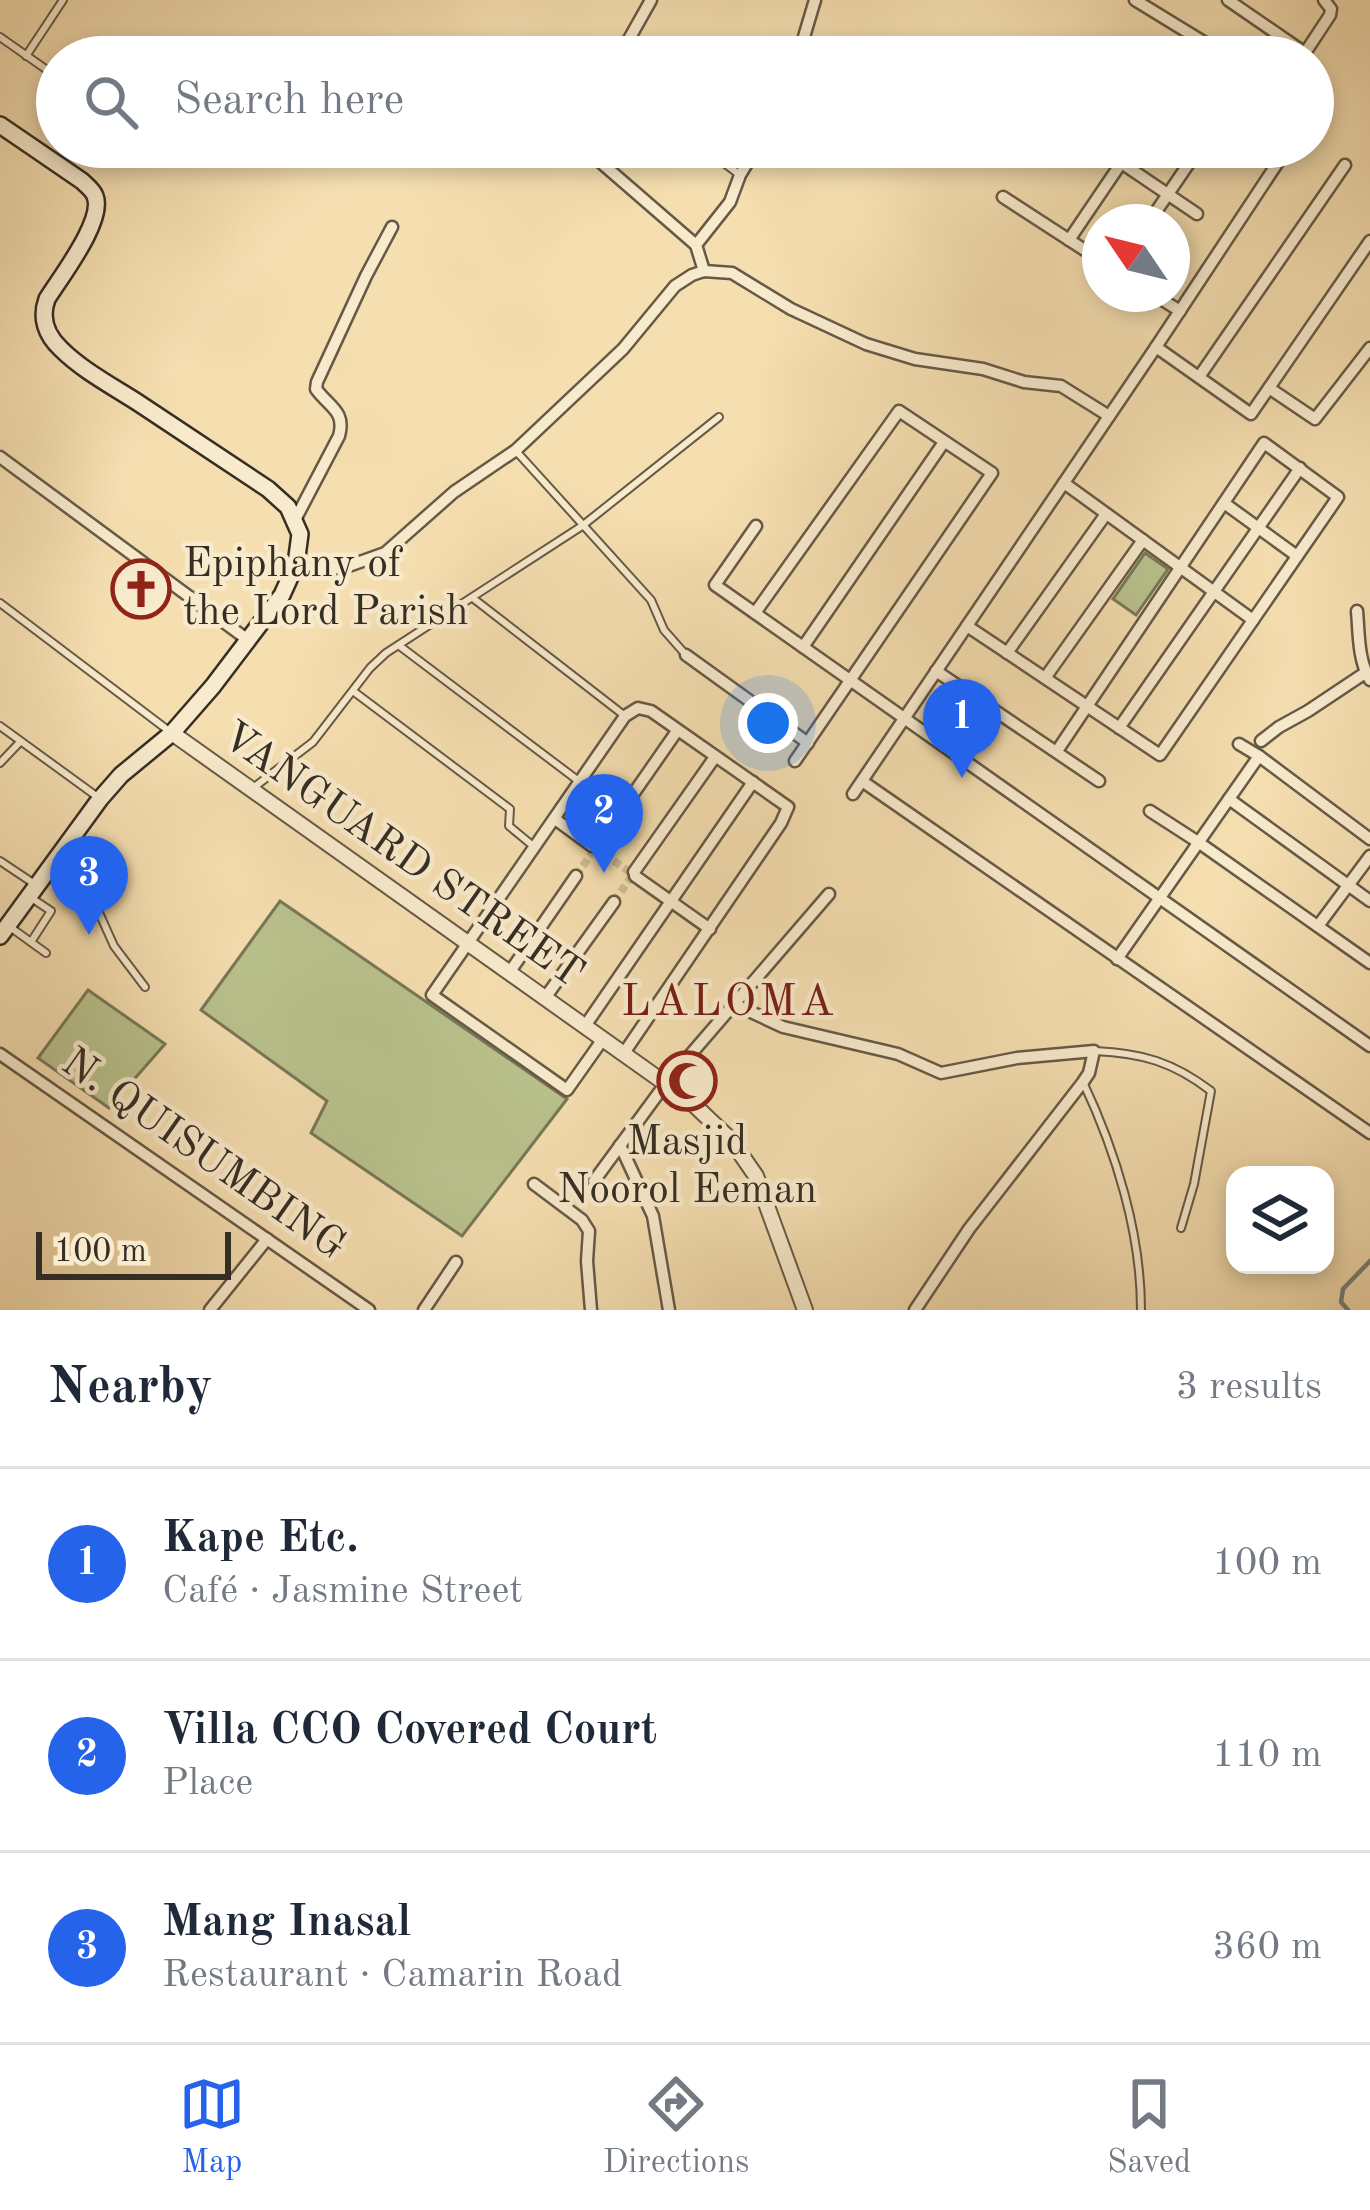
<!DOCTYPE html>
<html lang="en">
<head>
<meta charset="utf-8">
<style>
	:root { --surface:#fff; --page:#f6f6f7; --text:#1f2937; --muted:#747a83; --line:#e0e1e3; --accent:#2563eb }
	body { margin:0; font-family:"Old Standard TT",serif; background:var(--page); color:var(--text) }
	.controls { position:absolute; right:36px; bottom:36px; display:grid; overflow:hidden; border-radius:24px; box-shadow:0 6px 18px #0003 }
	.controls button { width:108px; height:108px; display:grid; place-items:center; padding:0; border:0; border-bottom:3px solid var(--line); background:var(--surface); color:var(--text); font:60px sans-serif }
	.compass { position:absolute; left:1082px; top:204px; width:108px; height:108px; border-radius:50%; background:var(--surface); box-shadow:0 6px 18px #0003; rotate:305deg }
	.scale { position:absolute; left:36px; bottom:30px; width:195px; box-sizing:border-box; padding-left:12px; border:6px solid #362e23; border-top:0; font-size:33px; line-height:42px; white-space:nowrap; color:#362e23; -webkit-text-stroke:9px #f8eacc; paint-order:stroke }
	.you { position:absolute; left:768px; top:723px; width:42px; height:42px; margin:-30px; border:9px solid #fff; border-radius:50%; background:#1a73e8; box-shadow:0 0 0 18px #1a73e833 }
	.badge { display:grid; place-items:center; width:78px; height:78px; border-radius:50%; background:var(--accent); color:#fff; font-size:39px; font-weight:700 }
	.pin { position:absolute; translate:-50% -99px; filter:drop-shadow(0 3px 6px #0008) }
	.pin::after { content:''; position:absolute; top:63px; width:42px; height:36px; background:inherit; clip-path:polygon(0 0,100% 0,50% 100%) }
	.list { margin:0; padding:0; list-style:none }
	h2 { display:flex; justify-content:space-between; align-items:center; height:156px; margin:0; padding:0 48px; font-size:51px }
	h2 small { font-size:39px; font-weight:400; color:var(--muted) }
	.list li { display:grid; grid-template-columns:78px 1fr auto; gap:36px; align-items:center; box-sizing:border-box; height:192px; padding:0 48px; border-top:3px solid var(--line) }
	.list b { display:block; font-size:45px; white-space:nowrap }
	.list p { margin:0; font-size:39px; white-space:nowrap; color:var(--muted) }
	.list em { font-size:39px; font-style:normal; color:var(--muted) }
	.icon { flex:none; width:66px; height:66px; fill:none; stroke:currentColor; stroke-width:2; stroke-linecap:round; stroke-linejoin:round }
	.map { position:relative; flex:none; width:1370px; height:1310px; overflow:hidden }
	.search { position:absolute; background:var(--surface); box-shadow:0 6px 18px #0003; left:36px; right:36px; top:36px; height:132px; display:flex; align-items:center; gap:30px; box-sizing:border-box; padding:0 42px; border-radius:66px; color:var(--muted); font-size:45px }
	.sheet { height:732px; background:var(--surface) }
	nav { display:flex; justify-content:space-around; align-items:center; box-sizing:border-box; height:168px; border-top:3px solid var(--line); background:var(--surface); font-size:33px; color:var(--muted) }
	nav a { display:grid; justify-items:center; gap:6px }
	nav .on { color:var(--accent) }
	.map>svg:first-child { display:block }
	.green { fill:#b9c28d; stroke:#787858; stroke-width:3 }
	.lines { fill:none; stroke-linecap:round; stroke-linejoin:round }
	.stream { stroke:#77817c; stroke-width:4.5 }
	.pedestrian-tunnel { stroke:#cfbb94; stroke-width:8; stroke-dasharray:8 4; stroke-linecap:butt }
	.service-casing { stroke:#665a46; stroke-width:10 }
	.minor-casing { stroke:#665a46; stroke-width:15 }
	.tertiary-casing { stroke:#665a46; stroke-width:18 }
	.secondary-casing { stroke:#362e23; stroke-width:20 }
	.service { stroke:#f8eacc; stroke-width:6 }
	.minor { stroke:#f8eacc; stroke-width:10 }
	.tertiary { stroke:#f8eacc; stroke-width:14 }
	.secondary { stroke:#f8eacc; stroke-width:15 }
	.labels { text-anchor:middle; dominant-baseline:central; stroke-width:9; stroke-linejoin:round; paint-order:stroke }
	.poi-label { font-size:42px; fill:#362e23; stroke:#f8eacc; text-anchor:start }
	.street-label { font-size:42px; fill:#362e23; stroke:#f8eacc }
	.neighbourhood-label { font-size:45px; letter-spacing:3px; fill:#7a1f14; stroke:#f8eacc }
</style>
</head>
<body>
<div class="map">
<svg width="1370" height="1310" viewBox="0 0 1370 1310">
	<rect width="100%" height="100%" fill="#f5deb0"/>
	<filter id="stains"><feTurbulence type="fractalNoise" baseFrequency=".00167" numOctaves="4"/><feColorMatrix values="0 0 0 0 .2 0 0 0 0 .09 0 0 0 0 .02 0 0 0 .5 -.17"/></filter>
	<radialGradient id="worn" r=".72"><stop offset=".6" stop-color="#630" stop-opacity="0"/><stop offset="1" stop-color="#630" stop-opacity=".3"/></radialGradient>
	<!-- green -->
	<g class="green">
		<polygon points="1145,553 1168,569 1136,615 1113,599"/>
		<polygon points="280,901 567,1099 462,1236 311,1133 327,1101 201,1010"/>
		<polygon points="88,990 165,1044 109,1108 38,1058"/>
	</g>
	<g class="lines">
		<!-- stream -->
		<polyline class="stream" points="1348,1310 1341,1302 1343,1289 1370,1261"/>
		<!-- pedestrian-tunnel -->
		<g class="pedestrian-tunnel">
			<polyline points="594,847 635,876"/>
			<polyline points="576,876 596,847"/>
			<polyline points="614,902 633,874"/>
		</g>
		<!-- service casing -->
		<g class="service-casing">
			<g id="service">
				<polyline points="0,37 57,77"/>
				<polyline points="26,56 63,0"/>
				<polyline points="703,147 740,175"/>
				<polyline points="516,451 651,600 664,630 686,655"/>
				<polyline points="474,599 625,716"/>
				<polyline points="0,603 169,731"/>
				<polyline points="401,647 580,782"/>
				<polyline points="353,691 510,809 509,826 532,845"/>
				<polyline points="0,726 99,798"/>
				<polyline points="0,763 20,742"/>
				<polyline points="253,788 313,742 370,668 386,653 582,526 719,417"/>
				<polyline points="0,861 36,885"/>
				<polyline points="30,897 51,911 31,942"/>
				<polyline points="88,898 96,906 114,946 145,987"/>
				<polyline points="10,927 46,953"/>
				<path d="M1095,1051c47,2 78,11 116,40l-17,93 -13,44"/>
				<path d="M1083,1082c33,70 58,151 58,228"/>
			</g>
		</g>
		<!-- minor casing -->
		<g class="minor-casing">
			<g id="minor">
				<polyline points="1135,0 1228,57"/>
				<polyline points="1228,0 1305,53 1304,57"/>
				<polyline points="1305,53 1330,15 1331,9 1324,0"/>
				<polyline points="619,57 651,0"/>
				<polyline points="798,57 815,0"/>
				<polyline points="583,147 696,245"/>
				<polyline points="1098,147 1197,214"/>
				<polyline points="1003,197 1100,260"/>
				<polyline points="1149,222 1200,147"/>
				<polyline points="1069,240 1132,147"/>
				<polyline points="704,271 696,245 730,202 740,175 757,147"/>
				<polyline points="1153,294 1180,311"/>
				<polyline points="1156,347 1251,414 1370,241"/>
				<polyline points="1199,377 1345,165"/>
				<polyline points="1269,388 1315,419 1370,348"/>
				<polyline points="0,457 248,640"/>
				<polyline points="1064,483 1253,620"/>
				<polyline points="1224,503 1297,556"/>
				<path d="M295,520l44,-84c7,-25 -10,-29 -23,-47l1,-7 49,-106 26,-49"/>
				<polyline points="756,526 715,585 1370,1046"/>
				<polyline points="296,564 315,569 343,568 385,553 454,492 516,450 623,349 675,286 692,275 704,271 732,273 791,309 866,344 915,359 983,369 1024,382 1061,386 1109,416"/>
				<path d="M1357,611c2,23 1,49 13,69"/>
				<polyline points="755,613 899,411 992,473 795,761"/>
				<path d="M967,626c64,43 129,86 193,129l178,-258 -74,-54c-69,103 -138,206 -207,308"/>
				<polyline points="803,647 944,442"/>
				<polyline points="1007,653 1106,514"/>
				<polyline points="686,655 808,743"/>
				<polyline points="936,671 1099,781"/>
				<polyline points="1045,678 1143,540"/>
				<polyline points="1119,728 1300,468"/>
				<polyline points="1261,741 1279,727 1308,711 1365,673"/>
				<polyline points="1239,744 1259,756 1370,839"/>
				<polyline points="862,781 1370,1133"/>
				<polyline points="853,794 1156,347 1288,147"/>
				<polyline points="1229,799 1370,901"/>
				<polyline points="1150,811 1198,842 1370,963"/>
				<polyline points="555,819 592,846"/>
				<polyline points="597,846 677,731"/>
				<polyline points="634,872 715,757"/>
				<polyline points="635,876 710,929"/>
				<polyline points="1318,926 1370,856"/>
				<polyline points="1117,959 1259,756"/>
				<polyline points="509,973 576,876"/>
				<polyline points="545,998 614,902"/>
				<polyline points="734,1004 783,1027 898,1054 941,1073 1017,1058 1094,1051 1089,1073 1083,1082 969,1229 915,1310"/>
				<polyline points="585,1026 753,782"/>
				<polyline points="603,1039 567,1090 432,995 625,716 638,708 651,711 788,807 781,823 624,1053"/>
				<polyline points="0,1054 369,1310"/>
				<polyline points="620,1145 653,1216 669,1310"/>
				<polyline points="594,1181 666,1083 829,894"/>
				<polyline points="534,1184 582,1220 589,1231 587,1261 591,1310"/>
				<polyline points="210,1310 267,1239"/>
				<polyline points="424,1310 456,1262"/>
			</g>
		</g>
		<!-- tertiary casing -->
		<g class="tertiary-casing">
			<polyline id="tertiary" points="172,733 690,1101 731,1140 756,1176 805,1310"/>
		</g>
		<!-- secondary casing -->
		<g class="secondary-casing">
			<path id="secondary" d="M0,125l82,56c4,4 11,9 13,15 10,24 -35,82 -48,103 -7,19 -1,36 14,50 21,21 51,37 76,53 43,29 87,58 131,87l20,18 12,27 -4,30 -14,31 -69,91 -41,47 -51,42 -21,24 -100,137"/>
		</g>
		<!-- service -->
		<use href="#service" class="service"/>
		<!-- minor -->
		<use href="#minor" class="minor"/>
		<!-- tertiary -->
		<use href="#tertiary" class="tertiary"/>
		<!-- secondary -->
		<use href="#secondary" class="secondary"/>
	</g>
	<!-- icons -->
	<defs>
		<g id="church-ring" transform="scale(3)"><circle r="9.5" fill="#f8eacc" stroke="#8f2418" stroke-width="1.5"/><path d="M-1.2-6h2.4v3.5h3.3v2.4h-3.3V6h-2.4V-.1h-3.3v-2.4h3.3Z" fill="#8f2418"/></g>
		<g id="mosque-ring" transform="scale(3)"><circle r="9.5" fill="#f8eacc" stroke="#8f2418" stroke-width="1.5"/><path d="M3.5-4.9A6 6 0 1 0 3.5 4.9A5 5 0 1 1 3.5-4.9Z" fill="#8f2418"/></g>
	</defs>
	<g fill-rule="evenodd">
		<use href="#church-ring" x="141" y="589"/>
		<use href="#mosque-ring" x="687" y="1081"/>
	</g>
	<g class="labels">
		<!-- poi labels -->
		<g class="poi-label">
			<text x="183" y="565">Epiphany of<tspan x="183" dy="48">the Lord Parish</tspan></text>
			<text x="687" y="1143" text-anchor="middle">Masjid<tspan x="687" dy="48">Noorol Eeman</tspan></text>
		</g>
		<!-- street labels -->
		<g class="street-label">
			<text transform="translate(402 856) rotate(35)">VANGUARD STREET</text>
			<text transform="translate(203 1155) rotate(35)">N. QUISUMBING</text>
		</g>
		<!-- neighbourhood labels -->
		<g class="neighbourhood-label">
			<text x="729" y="1003">LALOMA</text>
		</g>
	</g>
	<rect width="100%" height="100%" filter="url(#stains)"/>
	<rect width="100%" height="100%" fill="url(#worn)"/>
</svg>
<div class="controls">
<button><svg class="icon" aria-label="layers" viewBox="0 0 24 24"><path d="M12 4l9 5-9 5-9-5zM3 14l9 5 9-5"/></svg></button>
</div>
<svg class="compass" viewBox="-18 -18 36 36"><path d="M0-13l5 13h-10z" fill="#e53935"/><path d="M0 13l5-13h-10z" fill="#747a83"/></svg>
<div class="scale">100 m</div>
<div class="you"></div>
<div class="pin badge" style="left:962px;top:778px">1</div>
<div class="pin badge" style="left:604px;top:873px">2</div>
<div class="pin badge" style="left:89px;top:935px">3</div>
<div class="search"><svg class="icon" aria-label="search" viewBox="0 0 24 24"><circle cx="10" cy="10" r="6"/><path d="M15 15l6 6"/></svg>Search here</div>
</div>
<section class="sheet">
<h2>Nearby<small>3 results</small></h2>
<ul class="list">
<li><span class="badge">1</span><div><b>Kape Etc.</b><p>Café · Jasmine Street</p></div><em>100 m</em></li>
<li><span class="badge">2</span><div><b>Villa CCO Covered Court</b><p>Place</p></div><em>110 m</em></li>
<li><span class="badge">3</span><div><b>Mang Inasal</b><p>Restaurant · Camarin Road</p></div><em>360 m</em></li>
</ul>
</section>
<nav>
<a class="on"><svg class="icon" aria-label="map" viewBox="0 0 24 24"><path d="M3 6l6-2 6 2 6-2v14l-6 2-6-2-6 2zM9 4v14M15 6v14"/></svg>Map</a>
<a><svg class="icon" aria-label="directions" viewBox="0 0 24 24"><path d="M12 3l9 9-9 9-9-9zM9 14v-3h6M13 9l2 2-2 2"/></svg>Directions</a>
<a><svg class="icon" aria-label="saved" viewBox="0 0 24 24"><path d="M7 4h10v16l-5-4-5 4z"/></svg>Saved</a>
</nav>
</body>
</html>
